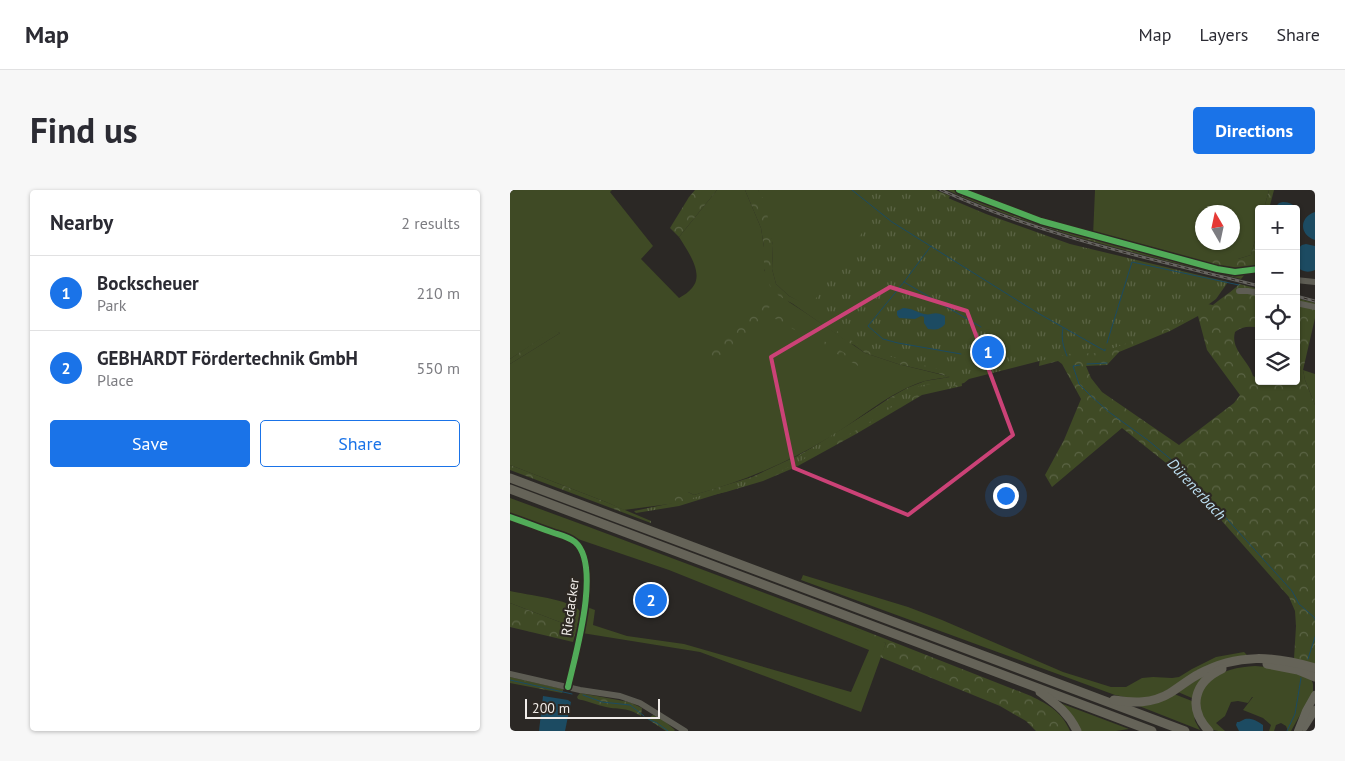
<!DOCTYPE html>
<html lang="en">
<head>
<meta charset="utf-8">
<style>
	:root { --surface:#fff; --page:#f7f7f7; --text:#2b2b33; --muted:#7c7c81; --line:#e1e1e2; --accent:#1a73e8 }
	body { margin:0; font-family:"PT Sans",sans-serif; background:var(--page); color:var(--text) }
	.controls { position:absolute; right:15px; top:15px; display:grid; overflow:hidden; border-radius:5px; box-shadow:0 1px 4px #0004 }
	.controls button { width:45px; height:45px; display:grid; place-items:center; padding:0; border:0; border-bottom:1px solid var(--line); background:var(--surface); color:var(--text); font:25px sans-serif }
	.compass { position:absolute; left:685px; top:15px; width:45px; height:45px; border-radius:50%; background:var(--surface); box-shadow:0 1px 4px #0004; rotate:351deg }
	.scale { position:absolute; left:15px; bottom:12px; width:135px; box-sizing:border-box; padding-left:5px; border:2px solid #f0ece9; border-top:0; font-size:14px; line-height:18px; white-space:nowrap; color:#f0ece9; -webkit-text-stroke:4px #2d2823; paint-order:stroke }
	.you { position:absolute; left:495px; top:305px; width:18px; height:18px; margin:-12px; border:4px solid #fff; border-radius:50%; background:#1a73e8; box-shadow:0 0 0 8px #1a73e833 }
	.badge { display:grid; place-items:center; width:32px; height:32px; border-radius:50%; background:var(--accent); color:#fff; font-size:16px; font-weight:700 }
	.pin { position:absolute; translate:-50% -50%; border:2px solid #fff; box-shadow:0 1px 5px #0006 }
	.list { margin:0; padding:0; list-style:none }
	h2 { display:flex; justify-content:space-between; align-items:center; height:65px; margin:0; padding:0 20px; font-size:21px }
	h2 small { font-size:16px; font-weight:400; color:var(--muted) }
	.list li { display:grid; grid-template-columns:32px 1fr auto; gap:15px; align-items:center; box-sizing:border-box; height:75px; padding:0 20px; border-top:1px solid var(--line) }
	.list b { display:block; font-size:19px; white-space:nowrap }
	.list p { margin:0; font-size:16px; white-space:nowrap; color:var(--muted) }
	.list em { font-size:16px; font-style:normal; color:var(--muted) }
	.actions { display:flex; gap:10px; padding:15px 20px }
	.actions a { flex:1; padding:11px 0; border:1px solid var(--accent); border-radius:5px; text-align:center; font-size:18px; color:var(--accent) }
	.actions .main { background:var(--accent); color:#fff }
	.icon { flex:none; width:28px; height:28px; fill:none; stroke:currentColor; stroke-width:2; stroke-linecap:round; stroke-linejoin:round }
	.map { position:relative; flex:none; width:805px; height:541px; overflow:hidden; border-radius:5px }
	header { display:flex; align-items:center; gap:30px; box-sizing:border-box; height:70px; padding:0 25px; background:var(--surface); border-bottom:1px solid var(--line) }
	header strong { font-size:24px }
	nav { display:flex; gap:28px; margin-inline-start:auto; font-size:18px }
	.intro { display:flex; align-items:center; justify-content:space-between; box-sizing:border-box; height:120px; padding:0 30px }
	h1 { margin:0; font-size:35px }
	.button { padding:12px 22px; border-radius:5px; background:var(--accent); color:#fff; font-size:18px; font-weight:700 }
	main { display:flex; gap:30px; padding:0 30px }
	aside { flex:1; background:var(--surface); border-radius:5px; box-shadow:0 1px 4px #0004 }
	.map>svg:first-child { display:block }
	.green { fill:#3f4a25; fill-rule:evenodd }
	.forest { fill:url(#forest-crowns); fill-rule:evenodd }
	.park { fill:url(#park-tufts) }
	.water { fill:#1c4b62 }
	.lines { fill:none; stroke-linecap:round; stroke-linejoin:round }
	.stream { stroke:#1c4b62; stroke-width:1 }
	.minor { stroke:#5e5d54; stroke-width:6 }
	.major { stroke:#67665c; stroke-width:8 }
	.highway { stroke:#656358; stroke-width:9 }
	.rail-casing { stroke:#666460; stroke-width:3 }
	.rail { stroke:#2d2823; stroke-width:1; stroke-dasharray:4; stroke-linecap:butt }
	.cycleway-casing { stroke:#2d2823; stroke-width:9 }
	.cycleway { stroke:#51ab58; stroke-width:6 }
	.marked { fill:none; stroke:#cb4277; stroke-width:4; stroke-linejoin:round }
	.labels { text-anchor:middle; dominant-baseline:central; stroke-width:4.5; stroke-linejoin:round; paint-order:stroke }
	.street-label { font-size:14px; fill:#f0ece9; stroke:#2d2823 }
	.water-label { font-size:15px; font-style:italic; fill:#bee2f5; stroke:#2d2823 }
</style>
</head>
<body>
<header>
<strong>Map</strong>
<nav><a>Map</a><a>Layers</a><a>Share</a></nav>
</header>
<div class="intro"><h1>Find us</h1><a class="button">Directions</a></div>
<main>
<aside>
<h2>Nearby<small>2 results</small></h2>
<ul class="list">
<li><span class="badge">1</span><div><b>Bockscheuer</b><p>Park</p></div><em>210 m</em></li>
<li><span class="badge">2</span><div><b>GEBHARDT Fördertechnik GmbH</b><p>Place</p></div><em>550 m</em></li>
</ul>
<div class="actions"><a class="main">Save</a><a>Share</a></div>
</aside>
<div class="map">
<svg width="805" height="541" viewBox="0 0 805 541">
	<defs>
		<pattern id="forest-crowns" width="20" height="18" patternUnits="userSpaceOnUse" patternTransform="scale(1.25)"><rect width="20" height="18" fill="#3f4a25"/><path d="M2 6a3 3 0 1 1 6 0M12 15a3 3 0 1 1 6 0" fill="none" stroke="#5b6445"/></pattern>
		<pattern id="park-tufts" width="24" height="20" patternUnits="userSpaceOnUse" patternTransform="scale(1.25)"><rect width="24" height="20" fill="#3f4a25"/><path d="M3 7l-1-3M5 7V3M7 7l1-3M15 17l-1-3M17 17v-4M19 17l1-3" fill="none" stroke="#5b6445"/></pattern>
	</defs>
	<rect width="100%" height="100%" fill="#2b2825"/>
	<!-- green -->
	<g class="green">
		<path d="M0,0h102l-2,2 43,54 -12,13 38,39c5,-3 10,-6 13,-10 13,-14 -5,-38 -13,-51l38,-47h28l16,38 3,19v23l25,32 14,9 62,42 33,11 53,13c-9,1 -18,2 -26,4 -34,10 -65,38 -95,56 -43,26 -88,45 -136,58l-6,-3 -11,11 -53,7 -18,-8 -96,-37v-101l50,-31 -7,-2 -43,28z"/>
		<polygon points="248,0 340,0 373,25 303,119 279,106 266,94 262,79 263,55"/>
		<path d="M585,0h174l-5,19h-5v17l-8,29 -13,4 -42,5 -103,-28zM692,22h30v30h-30z"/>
		<polygon points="793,180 805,184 805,215 795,190"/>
		<polygon points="0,308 79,337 345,437 345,439 376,453 351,522 190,462 72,443 77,417 85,420 83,435 117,446 174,454 341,502 359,460 159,380 62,347 0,323"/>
		<polygon points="293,385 398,417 432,430 553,482 601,497 616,497 632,488 643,487 662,488 669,487 682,479 706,467 734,462 737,465 663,497 641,508 624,509 605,505 291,390"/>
		<path d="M0,401c17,4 60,8 70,20l-3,17 -12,-4 -55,-21z"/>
		<path d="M745,476c20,1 37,6 56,12l2,6v8l-22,39h-3l-2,-5 -5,-3 -5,2 -2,6h-5l2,-6 -8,-7 -20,-8 10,-13h-1l-4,6 -10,-2 -7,1 -6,14 -9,7 9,8c-4,0 -9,0 -12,-1 -5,-2 -7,-7 -9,-12 -6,-11 -6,-26 4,-36 12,-12 31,-15 47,-16z"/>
		<polygon points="701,481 682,508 668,502"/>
		<polygon points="664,504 682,511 685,531 690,540 629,516 644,514"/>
		<polygon points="550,513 619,539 606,541 569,541"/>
	</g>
	<!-- forest -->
	<g class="forest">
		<polygon points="185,0 207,0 169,47 160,38 179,7"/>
		<path d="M235,0h13l7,12 8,43 -1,24 4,15 13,12 151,72 21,8 1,10 -40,9 -66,39 -60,33 -33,14 -37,11 -49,11c-8,-11 -5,-15 0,-26l11,15 6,3 58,-18 45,-21 33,-18 61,-41 16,-9 18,-7 25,-4 -10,-3 -42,-10 -33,-11 -11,-8 -5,-2 -56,-39 -14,-8 -9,-10 -6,-17v-22l-3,-19z"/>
		<path d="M340,0h9l14,12 18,12 9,-17 2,-7h34l14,6 -21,42 61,40 73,42 9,-23 28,44 4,2 9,-9 42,-16 -5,-8 25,-12 38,7c8,-7 20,-14 26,-21l20,5v39c-8,-2 -17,-2 -24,4 -5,18 14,28 18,44l6,3v2l9,2v-2h28v-83l19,5v15l-12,52 2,10 10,25v258l-3,1 -18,-5 2,-33 -1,-15 -6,-14 -76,-86 -38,-41 -53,-42 -70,59 -7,-12 19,-35 17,-41 -19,-35 -4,-3 -19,5 6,-45c-55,-32 -109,-67 -162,-103v-3zM688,126l9,34 33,45 -6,8 -55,42 -77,-53 -11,-14 -5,-12 21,-1 12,-13 51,-21z"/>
		<path d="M437,0h10l84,31 155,43 3,-6 39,1 13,-4 8,-29v23l-2,9 2,1v7l-13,7 -5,6c-98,-24 -202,-47 -294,-89z"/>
		<polygon points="759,0 764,0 759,19 754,19"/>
		<path d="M257,112l6,1c-17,20 -35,48 -61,55l-3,-4 2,-4 53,-47z"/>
		<polygon points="265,123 375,186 373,190 262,127"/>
		<polygon points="43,140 50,143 0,174 0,169"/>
		<polygon points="0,275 96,312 141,331 141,333 0,280"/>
		<polygon points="0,413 55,434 67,438 63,452 0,437"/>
		<path d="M345,437l176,69c18,9 31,16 39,35h-34l-10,-10 -26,-15 -120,-49 6,-14 -12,-3 -19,-11z"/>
		<polygon points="0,487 53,499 52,503 0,493"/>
		<path d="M70,503l49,9 13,6 -1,8c-14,-9 -20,-6 -35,-9 -9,-2 -19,-6 -28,-8l-1,-2z"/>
		<polygon points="143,525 152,529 165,540 164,541 156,541 139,530 140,527"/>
	</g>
	<!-- park -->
	<polygon class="park" points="339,0 419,0 476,24 560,54 718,92 706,109 691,120 661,137 590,163 557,164 459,189 454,193 407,205 382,217 352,237 285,274 253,290 169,316 126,323 124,321 172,311 200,303 248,286 289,266 362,220 398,200 413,195 447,191 447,187 436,181 358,161 345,153 297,121 366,23"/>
	<!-- water -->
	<g class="water">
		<path d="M773,12c13,0 20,12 13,23v-16h-23l6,-6z"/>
		<path d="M805,22v28c-16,-5 -16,-23 0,-28z"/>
		<path d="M796,54l9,2v24c-7,3 -13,2 -19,-4v-16l6,-5z"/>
		<path d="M393,118c8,0 14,4 21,6 9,2 9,-4 21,2v8c-5,6 -10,6 -17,5l-4,-6v-6l-3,-1 -6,3 -16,-1 -2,-3v-4z"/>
		<polygon points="33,506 58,510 61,512 55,541 29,541"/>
		<path d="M735,529c7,-1 12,2 18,6v6h-24l-3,-6 1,-3h2z"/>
	</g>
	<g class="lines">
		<!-- stream -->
		<g class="stream">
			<polyline points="342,0 382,32 526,122 595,161 595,159"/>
			<polyline points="421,56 394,92 358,136 373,149 388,153 451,164"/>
			<polyline points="394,92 471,137"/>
			<path d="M553,138c-2,11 0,18 4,28"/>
			<polyline points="597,153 622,72 729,95"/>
			<polyline points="577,174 597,173"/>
			<polyline points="570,175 563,176 569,194 581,206 599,222 639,251 670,277 782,401 789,414 805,428 805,430"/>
			<polyline points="798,469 805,447"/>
			<polyline points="0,490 62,504"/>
			<polyline points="73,505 92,512 120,515 134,526"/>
			<polyline points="138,529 147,533 158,541"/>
			<polyline points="777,541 785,524 791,488"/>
		</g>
		<!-- minor -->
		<g class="minor">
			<polyline points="725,82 749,79"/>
			<polyline points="786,90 805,92"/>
			<polyline points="729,101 738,101 749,103"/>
			<polyline points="786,113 805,117"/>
			<path d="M0,327c15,5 29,11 44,16 6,2 15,4 21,9 27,23 0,114 -7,145"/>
			<polyline points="0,484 70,500 110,506 130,513 175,541"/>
		</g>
		<!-- major -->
		<g class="major">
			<polyline points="794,537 805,520"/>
			<polyline points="788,541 796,521 805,505"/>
		</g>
		<!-- highway -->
		<g class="highway">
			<polyline points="0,288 675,541"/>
			<polyline points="0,299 642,541"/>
			<polyline points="757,474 788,480 805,487"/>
			<path d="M530,502c16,12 28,20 37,39"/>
			<path d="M604,510c19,3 38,4 56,-7 10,-6 19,-14 29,-19 38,-21 76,-18 116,-6"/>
			<path d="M699,541c-22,-23 -15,-49 13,-62"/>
		</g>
		<!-- rail casing -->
		<g class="rail-casing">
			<g id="rail">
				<path d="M431,0c100,46 211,69 318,96"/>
				<polyline points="786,106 805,111"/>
			</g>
		</g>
		<!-- rail -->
		<use href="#rail" class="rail"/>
		<!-- cycleway casing -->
		<g class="cycleway-casing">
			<g id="cycleway">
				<polyline points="449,0 531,31 707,79 725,82 749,79"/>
				<path d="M0,327c15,5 29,11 44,16 6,2 15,4 21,9 27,23 0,114 -7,145"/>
			</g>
		</g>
		<!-- cycleway -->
		<use href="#cycleway" class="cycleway"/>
	</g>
	<!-- marked area -->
	<path class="marked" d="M380,97l77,24 46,124 -105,80 -114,-47 -23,-111z"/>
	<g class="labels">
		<!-- street labels -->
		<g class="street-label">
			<text transform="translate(60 417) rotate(-82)">Riedacker</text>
		</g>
		<!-- water labels -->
		<g class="water-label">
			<text transform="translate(687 299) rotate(47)">Dürenerbach</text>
		</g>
	</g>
</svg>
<div class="controls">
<button>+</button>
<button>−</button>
<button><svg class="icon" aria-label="locate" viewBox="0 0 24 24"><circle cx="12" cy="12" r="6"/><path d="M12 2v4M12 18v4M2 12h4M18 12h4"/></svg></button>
<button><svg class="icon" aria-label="layers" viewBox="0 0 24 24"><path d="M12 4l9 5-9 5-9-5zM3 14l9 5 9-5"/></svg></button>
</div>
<svg class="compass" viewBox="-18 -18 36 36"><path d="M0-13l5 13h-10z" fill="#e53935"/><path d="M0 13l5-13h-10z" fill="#7c7c81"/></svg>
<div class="scale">200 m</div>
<div class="you"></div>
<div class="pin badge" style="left:478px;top:162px">1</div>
<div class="pin badge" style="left:141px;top:410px">2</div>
</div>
</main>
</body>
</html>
